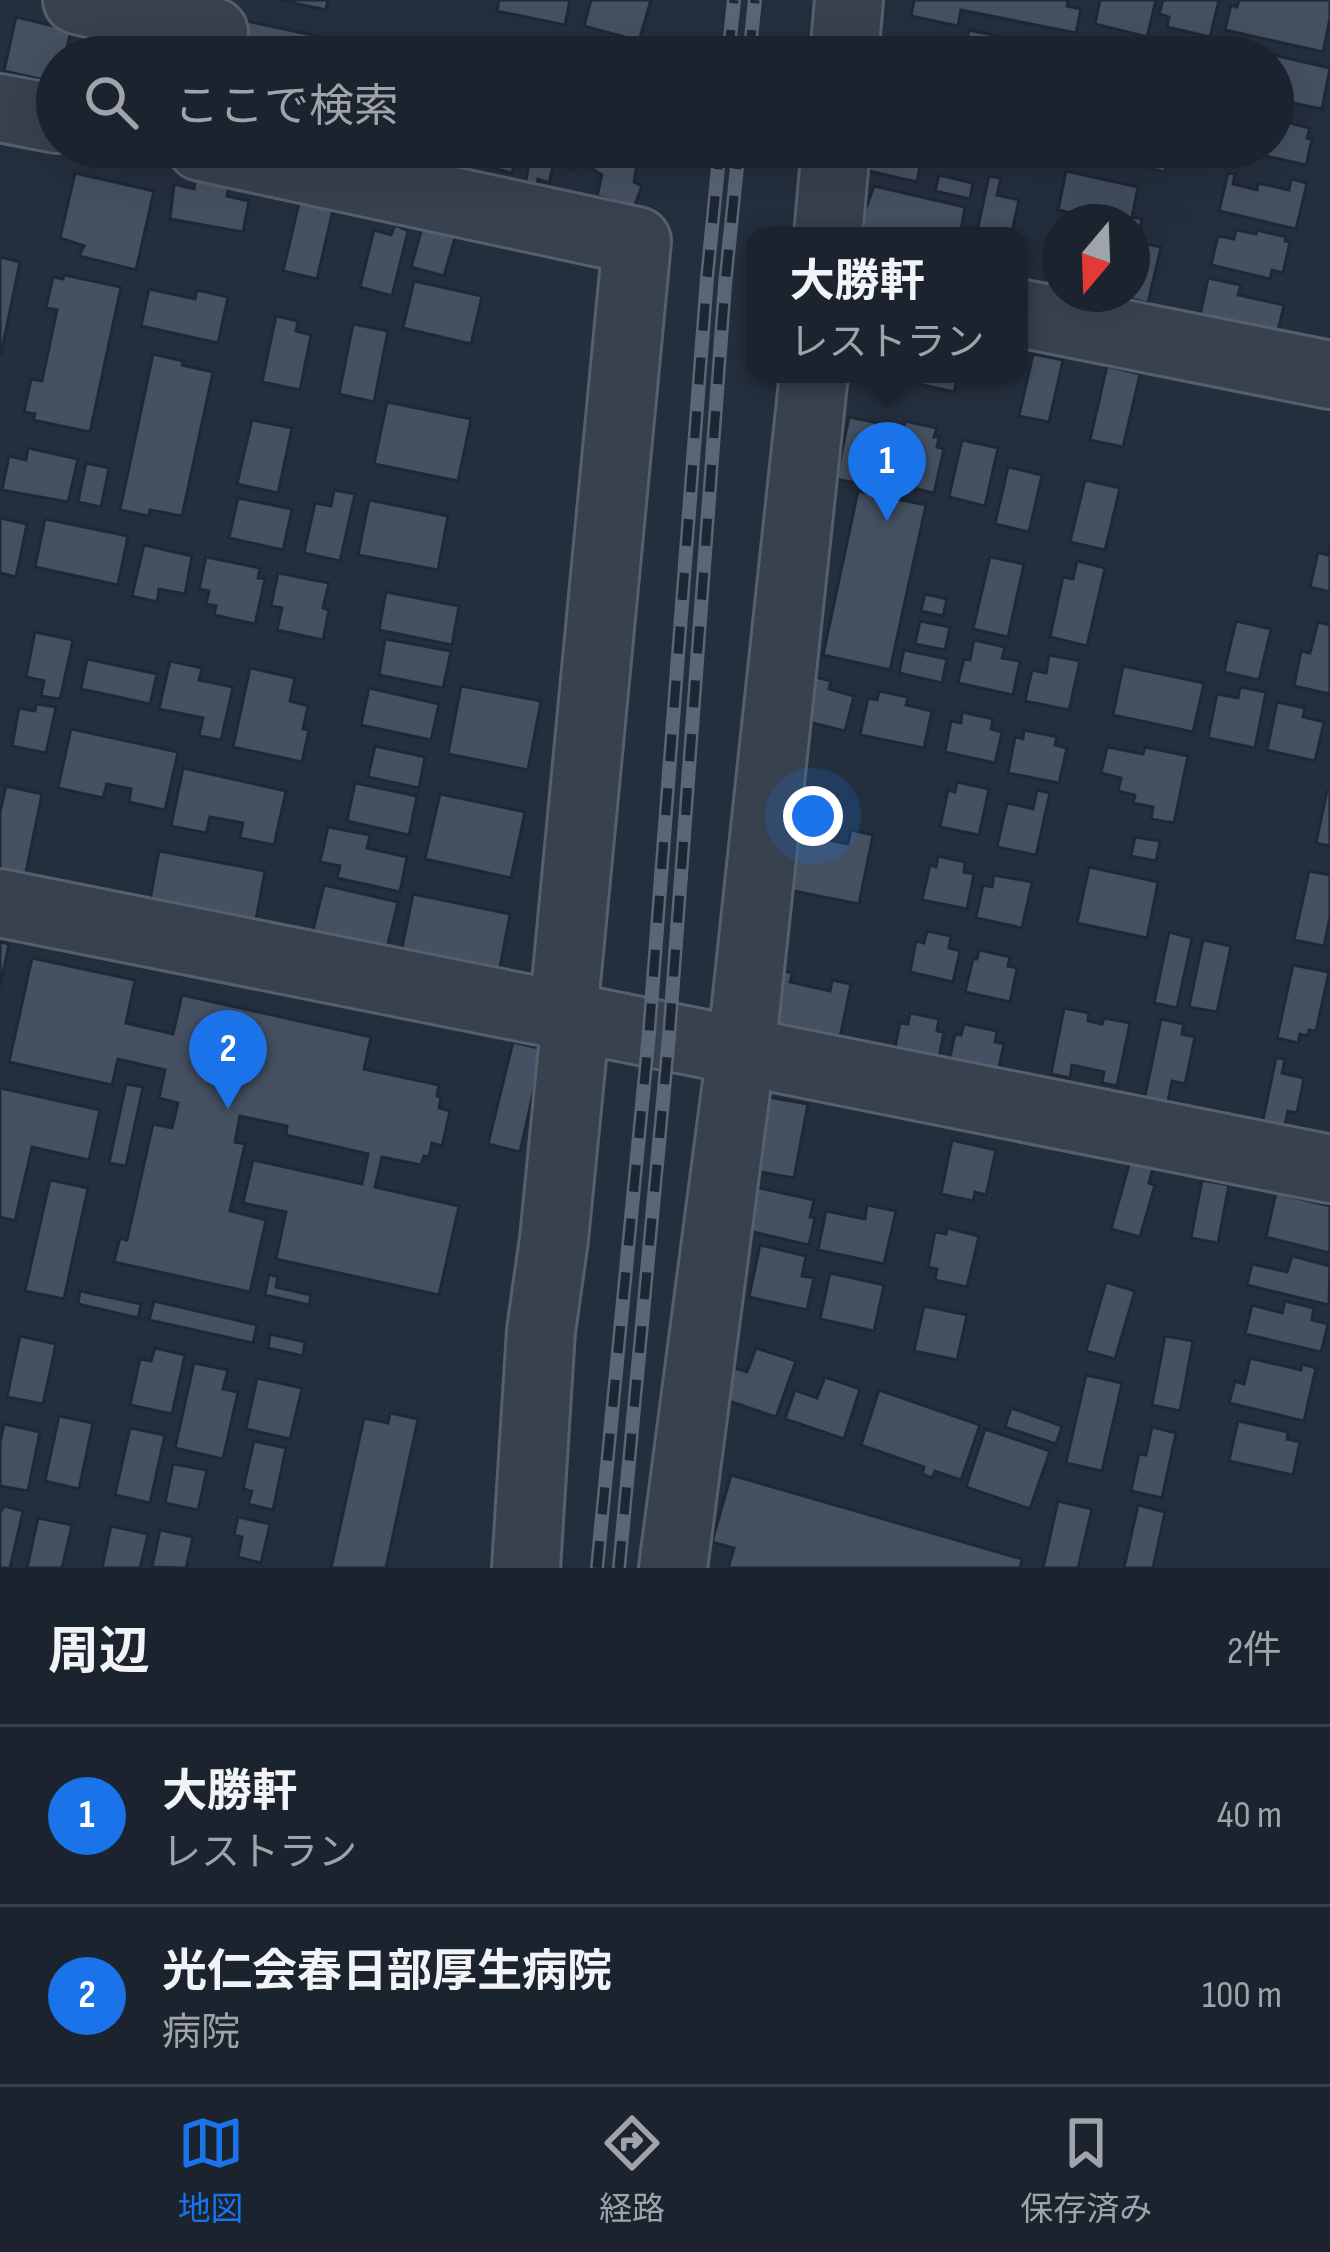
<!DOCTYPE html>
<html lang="ja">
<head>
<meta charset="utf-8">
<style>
	:root { --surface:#1b232e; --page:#282f3a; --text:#f1f3f6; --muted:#a0a4aa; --line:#39404a; --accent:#1a73e8 }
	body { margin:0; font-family:"Sofia Sans Condensed","Noto Sans JP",sans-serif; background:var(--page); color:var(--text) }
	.compass { position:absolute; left:1042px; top:204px; width:108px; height:108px; border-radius:50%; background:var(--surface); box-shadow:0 12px 48px #0002; rotate:199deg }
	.you { position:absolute; left:813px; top:816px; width:42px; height:42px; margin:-30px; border:9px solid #fff; border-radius:50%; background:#1a73e8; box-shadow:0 0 0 18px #1a73e833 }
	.badge { display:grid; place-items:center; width:78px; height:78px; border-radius:50%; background:var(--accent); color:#fff; font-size:39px; font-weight:700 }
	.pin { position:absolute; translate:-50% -99px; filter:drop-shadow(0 3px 6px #0008) }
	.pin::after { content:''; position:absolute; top:63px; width:42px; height:36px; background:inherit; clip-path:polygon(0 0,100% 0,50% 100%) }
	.popup { position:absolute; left:746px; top:227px; width:282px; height:156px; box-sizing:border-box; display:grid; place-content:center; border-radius:24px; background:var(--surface); filter:drop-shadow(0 3px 9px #0005); font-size:39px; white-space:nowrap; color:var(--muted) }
	.popup b { font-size:45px; color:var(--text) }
	.popup::after { content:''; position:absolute; left:50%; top:100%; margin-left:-24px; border:24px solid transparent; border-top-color:var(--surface) }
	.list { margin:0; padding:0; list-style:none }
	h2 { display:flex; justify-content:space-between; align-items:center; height:156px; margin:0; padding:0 48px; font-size:51px }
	h2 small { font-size:39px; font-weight:400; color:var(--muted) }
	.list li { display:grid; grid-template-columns:78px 1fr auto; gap:36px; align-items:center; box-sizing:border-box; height:180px; padding:0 48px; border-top:3px solid var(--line) }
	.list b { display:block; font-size:45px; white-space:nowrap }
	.list p { margin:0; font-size:39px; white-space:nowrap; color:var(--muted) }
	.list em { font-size:39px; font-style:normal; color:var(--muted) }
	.icon { flex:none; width:66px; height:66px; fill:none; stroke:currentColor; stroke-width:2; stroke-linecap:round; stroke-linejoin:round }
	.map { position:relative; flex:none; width:1330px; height:1568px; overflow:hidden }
	.search { position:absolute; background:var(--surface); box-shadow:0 12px 48px #0002; left:36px; right:36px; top:36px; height:132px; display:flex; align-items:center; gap:30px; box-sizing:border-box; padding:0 42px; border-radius:66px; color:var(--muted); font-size:45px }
	.sheet { height:516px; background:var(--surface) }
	nav { display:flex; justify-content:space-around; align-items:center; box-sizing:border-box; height:168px; border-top:3px solid var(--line); background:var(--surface); font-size:33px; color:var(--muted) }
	nav a { display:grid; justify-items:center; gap:6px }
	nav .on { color:var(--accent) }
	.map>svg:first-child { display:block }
	.building { fill:#455162; stroke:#1f2835; stroke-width:3 }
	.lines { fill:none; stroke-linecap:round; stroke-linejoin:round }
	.minor-casing { stroke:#565f6c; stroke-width:72 }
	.minor { stroke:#38414e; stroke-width:66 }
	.rail-casing { stroke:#5a6575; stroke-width:14 }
	.rail { stroke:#1d2633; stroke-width:9; stroke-dasharray:27; stroke-linecap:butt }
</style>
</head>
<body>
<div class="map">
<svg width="1330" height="1568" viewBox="0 0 1330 1568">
	<rect width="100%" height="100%" fill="#242f3e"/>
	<!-- building -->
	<g class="building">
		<polygon points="279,0 328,0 326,10"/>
		<polygon points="499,0 570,0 565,25 497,11"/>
		<polygon points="591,0 651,0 639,41 584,26"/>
		<polygon points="914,0 1068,0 1067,6 1081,9 1076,33 961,10 958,26 911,16"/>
		<polygon points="1100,0 1156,0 1147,37 1095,24"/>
		<polygon points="1163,0 1219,0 1210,37 1167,27 1169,17 1159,14"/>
		<polygon points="1239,0 1330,0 1330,18 1323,52 1225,30 1231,5 1237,7"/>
		<polygon points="16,17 71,30 65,57 57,57 57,83 4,71"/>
		<polygon points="232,18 322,37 317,57 224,57"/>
		<polygon points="969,30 1037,44 1034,57 963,57"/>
		<polygon points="88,33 157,48 155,57 82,57"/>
		<polygon points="893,37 945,48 944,57 889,57"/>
		<polygon points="1091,37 1161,53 1160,57 1087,57"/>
		<polygon points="1265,53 1330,68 1322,109 1273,99 1273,57 1264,57"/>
		<polygon points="1273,119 1310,128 1307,138 1312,139 1306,165 1226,147 1273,147"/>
		<polygon points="468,147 518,147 512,173 465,161"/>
		<polygon points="532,147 580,147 575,170 554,163 549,183 538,179 536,188 525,185"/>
		<polygon points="593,147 640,148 634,182 642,186 634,207 597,196 602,175 588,166"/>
		<polygon points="869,147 924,147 917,182 864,170"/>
		<polygon points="946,147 1017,147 1014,163 945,150"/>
		<polygon points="1073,147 1170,147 1165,172 1072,150"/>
		<polygon points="1066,171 1138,187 1132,217 1142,219 1140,228 1132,226 1132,222 1112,222 1058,210"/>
		<polygon points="75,173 154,191 136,270 79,256 84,246 60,238"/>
		<polygon points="1228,173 1235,174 1233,184 1257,190 1258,183 1289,190 1291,179 1307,183 1296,229 1219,211"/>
		<polygon points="939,175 973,183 970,199 935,191"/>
		<polygon points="196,176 229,184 227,196 249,201 243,232 170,219 174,184 194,189"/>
		<polygon points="989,176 1001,178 997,195 1019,200 1011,236 976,236"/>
		<polygon points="874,186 965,207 960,236 869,236 861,222"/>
		<polygon points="299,203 333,210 317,279 283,271"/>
		<polygon points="395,225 408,231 392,296 360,287 374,230 391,235"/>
		<polygon points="423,225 456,234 444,276 411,267"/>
		<polygon points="1236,230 1256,234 1257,230 1286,237 1285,241 1290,242 1283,273 1272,270 1270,279 1211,265 1218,236 1234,239"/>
		<polygon points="1056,231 1060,232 1060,294 1043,290"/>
		<polygon points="1132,241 1161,247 1148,303 1109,294 1132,294"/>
		<polygon points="0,257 20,262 1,354 0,354"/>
		<polygon points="64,275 121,287 90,432 33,420 35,414 24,412 31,379 42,381 57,310 46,308 53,277 63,279"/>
		<polygon points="1208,278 1241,285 1238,295 1284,305 1276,339 1199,321"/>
		<polygon points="414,281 482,296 471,344 403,328"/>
		<polygon points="149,289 195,299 197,290 228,297 218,343 141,326"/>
		<polygon points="276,316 298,321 296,331 311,335 300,390 262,382"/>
		<polygon points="353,324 388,331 374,402 339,394"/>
		<polygon points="153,354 183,361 182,365 213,372 182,516 150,510 149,516 120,510"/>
		<polygon points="1033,354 1063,360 1049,422 1019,416"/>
		<polygon points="1107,366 1140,374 1123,447 1090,440"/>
		<polygon points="917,374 958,374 954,392 918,384 920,375"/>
		<polygon points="387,402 471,419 458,481 374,464"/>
		<polygon points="849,417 893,426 879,488 836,479"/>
		<polygon points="252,420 292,428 278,493 237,484"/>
		<polygon points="905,421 937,428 934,437 939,437 937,447 944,449 934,493 891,483"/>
		<polygon points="962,440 998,448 985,506 949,497"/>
		<polygon points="28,448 78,459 68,502 2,490 9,456 26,460"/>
		<polygon points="86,463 109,468 101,507 78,502"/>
		<polygon points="1008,467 1042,475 1029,532 995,524"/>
		<polygon points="1085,480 1120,488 1105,550 1070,542"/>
		<polygon points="334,490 355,494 340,561 304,553 315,503 331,506"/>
		<polygon points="858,491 926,505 890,670 823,655"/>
		<polygon points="238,498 292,509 283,550 229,538"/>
		<polygon points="369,500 448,516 438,570 358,555"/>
		<polygon points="0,518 27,524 16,577 0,573"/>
		<polygon points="45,519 128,536 118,585 35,567"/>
		<polygon points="144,545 192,556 185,594 159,589 157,602 132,596"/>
		<polygon points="1330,545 1330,592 1310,587 1318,552 1328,555"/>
		<polygon points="206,557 260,568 258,578 265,579 255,624 214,615 216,606 206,604 209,591 199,589"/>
		<polygon points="990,557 1024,564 1008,637 973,629"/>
		<polygon points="1077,561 1105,568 1087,646 1050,637 1063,577 1073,579"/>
		<polygon points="278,573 329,583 323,608 329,610 323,640 277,630 282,608 271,606"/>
		<polygon points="386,592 459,606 452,645 379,630"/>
		<polygon points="925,594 947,599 943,616 921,611"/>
		<polygon points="920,621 950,627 945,650 915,644"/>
		<polygon points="1236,621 1271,629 1259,680 1224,672"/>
		<polygon points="1318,622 1330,625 1330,694 1294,686 1301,651 1310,653"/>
		<polygon points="35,632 73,640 60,699 41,696 44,681 26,677"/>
		<polygon points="385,639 451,651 443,688 379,675"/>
		<polygon points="974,640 1005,647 1002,658 1020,661 1013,695 958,683 964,659 970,660"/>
		<polygon points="904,650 947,659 942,683 899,673"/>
		<polygon points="1049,655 1080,661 1069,710 1025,701 1032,670 1046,673"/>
		<polygon points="87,659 157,674 150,704 81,689"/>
		<polygon points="170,661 202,668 199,680 233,687 221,740 199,736 203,718 159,709"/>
		<polygon points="1123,666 1204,683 1193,732 1113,715"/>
		<polygon points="250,668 295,678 290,701 308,706 303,729 309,730 302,762 233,747"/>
		<polygon points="804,674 831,681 829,689 854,696 845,731 784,716"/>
		<polygon points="461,686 541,701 528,770 448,754"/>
		<polygon points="1240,687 1266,692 1255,748 1208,738 1217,694 1238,698"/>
		<polygon points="369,688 439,704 431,740 361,725"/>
		<polygon points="879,691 908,697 906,705 932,711 924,748 860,735 868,698 877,700"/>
		<polygon points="1277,702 1305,708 1303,717 1324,722 1315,761 1267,750"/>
		<polygon points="36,704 56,707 46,753 12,746 19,708 35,711"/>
		<polygon points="962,712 993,719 991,729 1002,732 995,763 945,752 951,721 961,723"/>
		<polygon points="71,729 178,752 165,810 129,802 131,789 107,784 103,798 58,788"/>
		<polygon points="1024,730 1057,737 1055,745 1067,748 1059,783 1008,773 1015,737 1023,739"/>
		<polygon points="375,746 425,757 419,788 368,777"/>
		<polygon points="1107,747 1143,754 1145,747 1188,756 1174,823 1151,819 1153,807 1133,803 1135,795 1118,791 1121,778 1101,773"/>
		<polygon points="183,768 286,791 274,845 240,838 243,823 210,817 206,833 171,826"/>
		<polygon points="957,782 989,789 979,835 940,827 948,790 955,792"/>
		<polygon points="355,783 417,796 409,835 347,821"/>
		<polygon points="6,786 42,794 24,882 0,877 0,812"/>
		<polygon points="1037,790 1050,793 1036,855 997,847 1007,803 1033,809"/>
		<polygon points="1327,791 1330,792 1330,846 1316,843"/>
		<polygon points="440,794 525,812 511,878 425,859"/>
		<polygon points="787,817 808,822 805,835 848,844 851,830 873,835 859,904 773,887"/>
		<polygon points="328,827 370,835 367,848 407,857 400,892 337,878 340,866 320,862"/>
		<polygon points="1135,837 1160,841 1156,861 1131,856"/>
		<polygon points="159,851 265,871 255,925 149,905"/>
		<polygon points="938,856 965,862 964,872 974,874 967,909 922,900 930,865 936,867"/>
		<polygon points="1089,867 1158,882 1147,938 1077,923"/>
		<polygon points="1309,871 1330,875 1330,917 1324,946 1294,940"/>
		<polygon points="994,875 1032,882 1022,928 976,918 983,885 992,887"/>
		<polygon points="324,885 398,902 385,956 311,939"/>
		<polygon points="413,894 510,914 499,973 401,953"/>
		<polygon points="927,931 951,936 949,948 960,951 953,982 910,972 916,941 924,943"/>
		<polygon points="1169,932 1192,938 1177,1008 1154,1003"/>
		<polygon points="1203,940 1231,946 1217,1012 1189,1007"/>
		<polygon points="0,942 9,944 0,987"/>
		<polygon points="979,950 1010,957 1008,966 1017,968 1010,1002 965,992 973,959 977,959"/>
		<polygon points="32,958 135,980 126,1023 173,1034 182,995 371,1037 364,1069 439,1085 437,1096 441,1098 439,1108 450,1111 442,1146 432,1143 429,1157 424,1156 421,1165 382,1157 375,1187 459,1206 439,1295 276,1259 286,1212 243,1203 253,1160 362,1184 368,1154 286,1135 287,1126 240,1116 235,1142 245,1144 230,1211 266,1220 250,1292 114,1262 120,1238 127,1240 153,1124 172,1128 178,1103 159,1098 165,1070 118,1059 112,1085 9,1062"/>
		<polygon points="1293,965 1329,972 1316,1031 1309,1030 1308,1036 1300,1034 1298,1043 1277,1038"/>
		<polygon points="773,969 793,973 790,982 830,991 832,980 851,984 838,1047 760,1031"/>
		<polygon points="1064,1008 1089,1013 1088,1021 1102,1024 1104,1018 1130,1023 1117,1086 1102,1083 1104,1072 1072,1065 1070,1078 1051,1074"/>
		<polygon points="910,1013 939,1019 937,1031 944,1032 937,1067 893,1057 900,1023 908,1024"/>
		<polygon points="1161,1019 1184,1024 1182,1034 1195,1037 1185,1084 1172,1081 1167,1106 1144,1101"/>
		<polygon points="964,1024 997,1031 995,1042 1004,1044 997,1076 948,1066 955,1034 961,1035"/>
		<polygon points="513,1042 543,1049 520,1152 488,1144"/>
		<polygon points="1276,1058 1285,1059 1282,1073 1304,1078 1297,1113 1288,1111 1283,1134 1261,1129"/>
		<polygon points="126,1084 143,1087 126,1166 109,1163"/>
		<polygon points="0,1088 100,1110 89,1160 32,1147 15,1221 0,1217"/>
		<polygon points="768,1097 808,1104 794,1178 755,1171"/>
		<polygon points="952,1140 996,1150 986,1195 975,1192 973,1201 941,1194"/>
		<polygon points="1130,1161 1153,1167 1149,1183 1155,1185 1140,1237 1111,1229"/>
		<polygon points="50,1180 88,1188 64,1299 25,1291"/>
		<polygon points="1202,1180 1229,1185 1218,1243 1191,1238"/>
		<polygon points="755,1187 814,1200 810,1217 815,1218 809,1245 745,1230"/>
		<polygon points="1276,1193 1330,1206 1330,1253 1266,1237"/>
		<polygon points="867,1205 896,1211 884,1264 818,1250 826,1211 865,1219"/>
		<polygon points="947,1228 979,1236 967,1287 935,1280 937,1269 928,1267 935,1232 946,1234"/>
		<polygon points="760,1245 806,1256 802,1276 814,1278 807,1310 749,1297"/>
		<polygon points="1292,1256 1330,1266 1329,1305 1247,1285 1252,1264 1287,1272"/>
		<polygon points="830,1273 884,1285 874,1331 820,1319"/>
		<polygon points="269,1274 278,1277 276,1287 311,1295 309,1305 265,1295"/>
		<polygon points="1106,1282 1135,1291 1115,1359 1086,1351"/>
		<polygon points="80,1291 141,1304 138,1318 78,1304"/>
		<polygon points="154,1301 257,1325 253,1343 149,1320"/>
		<polygon points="1285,1301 1314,1308 1312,1320 1328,1324 1321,1352 1245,1334 1252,1305 1282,1313"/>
		<polygon points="924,1306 967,1315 957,1360 914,1351"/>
		<polygon points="270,1334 305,1342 303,1356 268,1348"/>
		<polygon points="20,1336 56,1344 43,1404 7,1397"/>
		<polygon points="1165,1336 1193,1341 1180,1411 1152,1405"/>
		<polygon points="155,1348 185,1355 172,1414 130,1405 140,1359 151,1361"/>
		<polygon points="756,1348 796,1361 776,1417 717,1397 728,1366 747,1372"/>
		<polygon points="1250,1358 1301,1370 1302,1364 1316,1368 1304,1421 1229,1403 1235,1381 1244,1384"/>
		<polygon points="194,1363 228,1370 223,1389 238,1392 223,1459 175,1448"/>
		<polygon points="1086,1375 1122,1383 1102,1471 1066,1463"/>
		<polygon points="825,1377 860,1389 844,1439 785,1419 795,1390 817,1398"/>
		<polygon points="257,1378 302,1388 290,1439 246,1429"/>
		<polygon points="879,1390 980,1425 961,1480 935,1471 932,1478 922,1474 924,1467 861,1445"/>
		<polygon points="1011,1408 1062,1426 1056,1444 1005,1427"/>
		<polygon points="390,1413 418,1419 386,1568 331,1568 364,1418 388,1423"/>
		<polygon points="59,1416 93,1423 79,1489 45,1481"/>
		<polygon points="1238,1421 1288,1432 1287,1439 1300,1442 1293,1475 1229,1461"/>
		<polygon points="4,1424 40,1432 28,1491 0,1486 0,1443"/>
		<polygon points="1152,1427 1176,1433 1162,1498 1131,1491 1139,1454 1146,1455"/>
		<polygon points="130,1428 165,1435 150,1503 115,1495"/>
		<polygon points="985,1429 1050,1451 1030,1509 966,1487"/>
		<polygon points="254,1441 286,1448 273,1510 248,1504 252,1491 243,1489"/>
		<polygon points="173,1464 207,1470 198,1510 165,1503"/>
		<polygon points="731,1475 1022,1559 1020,1568 728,1568 734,1548 712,1542"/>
		<polygon points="1058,1501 1092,1509 1078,1568 1043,1568"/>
		<polygon points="1138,1505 1165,1512 1153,1568 1124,1568"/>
		<polygon points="4,1506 23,1511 10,1568 0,1568 0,1513"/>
		<polygon points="238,1517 270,1524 261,1563 238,1557 242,1537 234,1535"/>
		<polygon points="38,1518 72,1525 62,1568 27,1568"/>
		<polygon points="111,1526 148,1534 140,1568 102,1568"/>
		<polygon points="160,1530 193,1537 186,1568 152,1567"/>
	</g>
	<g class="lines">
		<!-- minor casing -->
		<g class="minor-casing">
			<g id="minor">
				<polyline points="77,0 214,32"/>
				<polyline points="844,57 849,0"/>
				<polyline points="0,108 57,119"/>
				<polyline points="201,147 637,241 563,1015"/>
				<polyline points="828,236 836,147"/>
				<polyline points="1019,313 1330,375"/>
				<polyline points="0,903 1330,1169"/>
				<polyline points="526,1568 541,1331 554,1239 576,1017"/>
				<polyline points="673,1568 741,1052 814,374"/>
			</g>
		</g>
		<!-- minor -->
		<use href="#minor" class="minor"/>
		<!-- rail casing -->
		<g class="rail-casing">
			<g id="rail">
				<polyline points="728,57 734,0"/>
				<polyline points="749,57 755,0"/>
				<polyline points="597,1568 649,1033 707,278 720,147"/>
				<polyline points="619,1568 669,1037 725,285 739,147"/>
			</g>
		</g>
		<!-- rail -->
		<use href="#rail" class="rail"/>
	</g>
</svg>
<svg class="compass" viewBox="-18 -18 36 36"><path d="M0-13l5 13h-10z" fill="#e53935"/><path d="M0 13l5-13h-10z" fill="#a0a4aa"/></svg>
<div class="you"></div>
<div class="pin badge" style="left:887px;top:521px">1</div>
<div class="popup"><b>大勝軒</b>レストラン</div>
<div class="pin badge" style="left:228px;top:1109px">2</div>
<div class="search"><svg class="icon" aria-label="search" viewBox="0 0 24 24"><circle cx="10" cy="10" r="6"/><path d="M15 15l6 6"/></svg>ここで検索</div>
</div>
<section class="sheet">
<h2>周辺<small>2件</small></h2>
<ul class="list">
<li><span class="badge">1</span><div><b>大勝軒</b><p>レストラン</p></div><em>40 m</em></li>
<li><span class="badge">2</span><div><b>光仁会春日部厚生病院</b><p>病院</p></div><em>100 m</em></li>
</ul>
</section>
<nav>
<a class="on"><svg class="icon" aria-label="map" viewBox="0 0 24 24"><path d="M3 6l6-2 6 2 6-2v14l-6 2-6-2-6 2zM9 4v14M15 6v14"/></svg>地図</a>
<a><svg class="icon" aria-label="directions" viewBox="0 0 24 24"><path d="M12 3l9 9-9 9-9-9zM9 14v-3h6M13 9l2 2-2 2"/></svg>経路</a>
<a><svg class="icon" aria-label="saved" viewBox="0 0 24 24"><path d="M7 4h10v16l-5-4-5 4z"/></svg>保存済み</a>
</nav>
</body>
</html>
